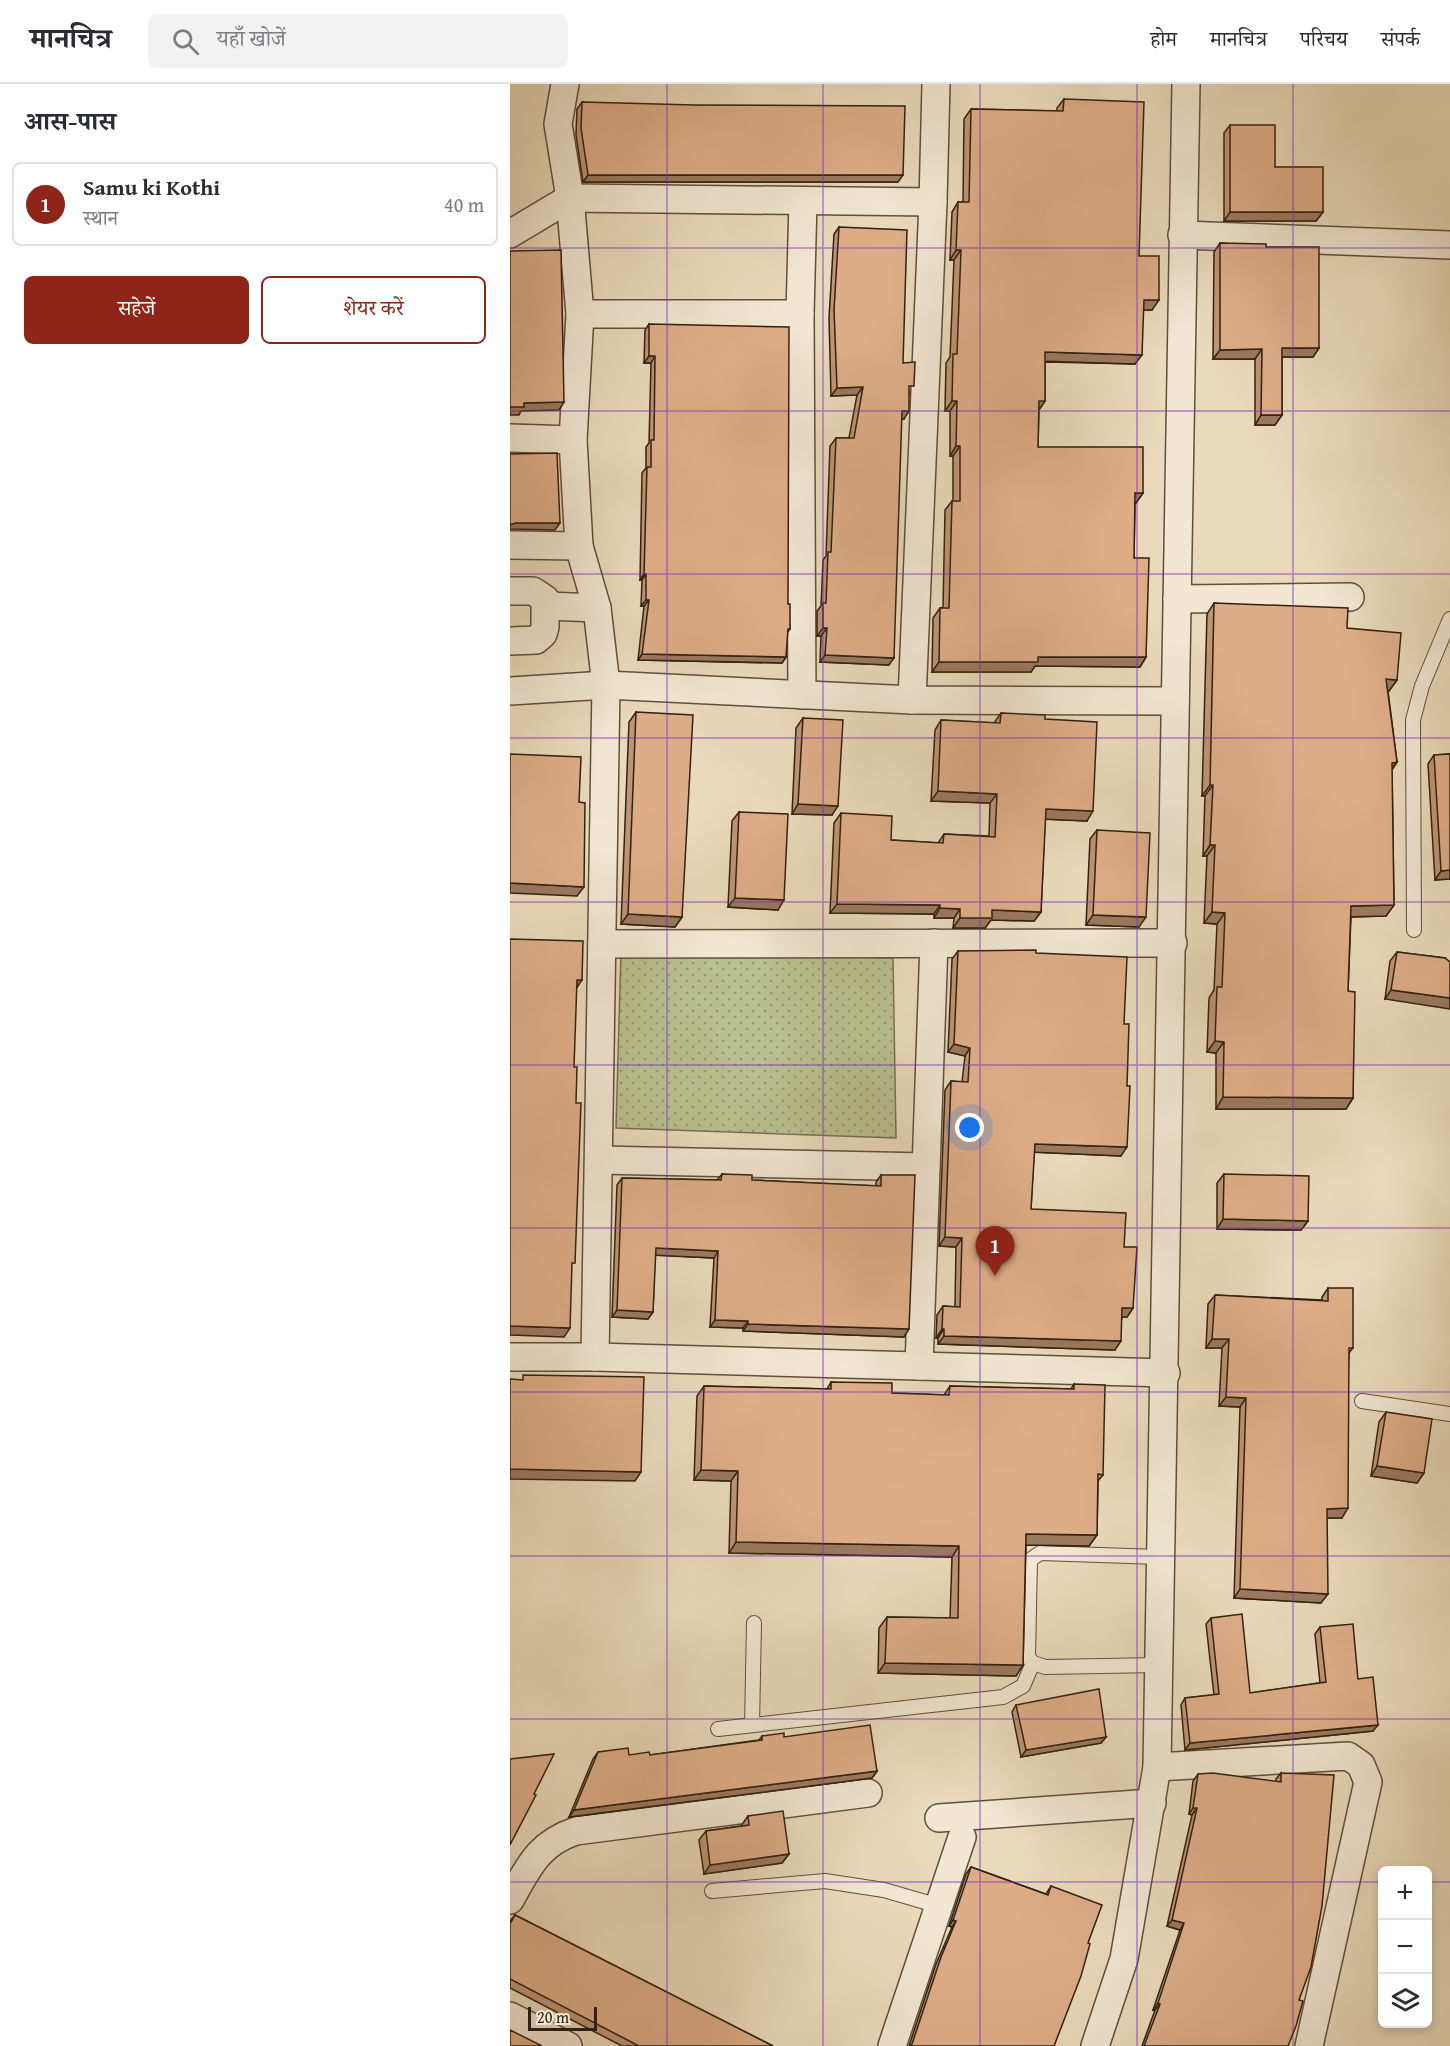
<!DOCTYPE html>
<html lang="hi">
<head>
<meta charset="utf-8">
<style>
	:root { --surface:#fff; --page:#f2f2f3; --text:#2b2b33; --muted:#7c7c81; --line:#e1e1e2; --accent:#8f2418 }
	body { margin:0; font-family:"Gentium Book Plus","Noto Serif Devanagari",serif; background:var(--page); color:var(--text) }
	.controls { position:absolute; right:18px; bottom:18px; display:grid; overflow:hidden; border-radius:9px; box-shadow:0 3px 9px #0003 }
	.controls button { width:54px; height:54px; display:grid; place-items:center; padding:0; border:0; border-bottom:2px solid var(--line); background:var(--surface); color:var(--text); font:30px sans-serif }
	.scale { position:absolute; left:18px; bottom:15px; width:69px; box-sizing:border-box; padding-left:6px; border:3px solid #33210f; border-top:0; font-size:16px; line-height:21px; white-space:nowrap; color:#33210f; -webkit-text-stroke:4px #f1e7d3; paint-order:stroke }
	.you { position:absolute; left:460px; top:1044px; width:21px; height:21px; margin:-15px; border:4px solid #fff; border-radius:50%; background:#1a73e8; box-shadow:0 0 0 9px #1a73e833 }
	.badge { display:grid; place-items:center; width:39px; height:39px; border-radius:50%; background:var(--accent); color:#fff; font-size:20px; font-weight:700 }
	.pin { position:absolute; translate:-50% -50px; filter:drop-shadow(0 2px 3px #0008) }
	.pin::after { content:''; position:absolute; top:32px; width:21px; height:18px; background:inherit; clip-path:polygon(0 0,100% 0,50% 100%) }
	.list { margin:0; padding:0; list-style:none }
	h2 { display:flex; justify-content:space-between; align-items:center; height:78px; margin:0; padding:0 24px; font-size:26px }
	h2 small { font-size:20px; font-weight:400; color:var(--muted) }
	.list li { display:grid; grid-template-columns:39px 1fr auto; gap:18px; align-items:center; box-sizing:border-box; height:84px; margin:0 12px 12px; padding:0 12px; border:2px solid var(--line); border-radius:9px }
	.list b { display:block; font-size:22px; white-space:nowrap }
	.list p { margin:0; font-size:20px; white-space:nowrap; color:var(--muted) }
	.list em { font-size:20px; font-style:normal; color:var(--muted) }
	.actions { display:flex; gap:12px; padding:18px 24px }
	.actions a { flex:1; padding:14px 0; border:2px solid var(--accent); border-radius:9px; text-align:center; font-size:21px; color:var(--accent) }
	.actions .main { background:var(--accent); color:#fff }
	.icon { flex:none; width:33px; height:33px; fill:none; stroke:currentColor; stroke-width:2; stroke-linecap:round; stroke-linejoin:round }
	.map { position:relative; flex:none; width:940px; height:1962px; overflow:hidden }
	header { display:flex; align-items:center; gap:36px; box-sizing:border-box; height:84px; padding:0 30px; background:var(--surface); border-bottom:2px solid var(--line) }
	header strong { font-size:28px }
	nav { display:flex; gap:33px; margin-inline-start:auto; font-size:21px }
	.search { width:420px; height:54px; background:var(--page); display:flex; align-items:center; gap:15px; box-sizing:border-box; padding:0 21px; border-radius:9px; color:var(--muted); font-size:22px }
	main { display:flex }
	aside { flex:1; background:var(--surface) }
	.map>svg:first-child { display:block }
	.park { fill:url(#park-dots); stroke:#767050; stroke-width:1.5 }
	.lines { fill:none; stroke-linecap:round; stroke-linejoin:round }
	.service-casing { stroke:#604f3a; stroke-width:16 }
	.minor-casing { stroke:#604f3a; stroke-width:30 }
	.service { stroke:#f1e7d3; stroke-width:14 }
	.minor { stroke:#f1e7d3; stroke-width:27 }
	.wall { fill:#be9575; stroke:#33210f; stroke-width:1.5 }
	.shaded-wall { fill:#9b795f; stroke:#33210f; stroke-width:1.5 }
	.building { fill:#ddad88; stroke:#33210f; stroke-width:1.5 }
	.grid { fill:none; stroke:#7b2cbf; stroke-width:1.5; stroke-opacity:0.55 }
</style>
</head>
<body>
<header>
<strong>मानचित्र</strong>
<div class="search"><svg class="icon" aria-label="search" viewBox="0 0 24 24"><circle cx="10" cy="10" r="6"/><path d="M15 15l6 6"/></svg>यहाँ खोजें</div>
<nav><a>होम</a><a>मानचित्र</a><a>परिचय</a><a>संपर्क</a></nav>
</header>
<main>
<aside>
<h2>आस-पास<small></small></h2>
<ul class="list">
<li><span class="badge">1</span><div><b>Samu ki Kothi</b><p>स्थान</p></div><em>40 m</em></li>
</ul>
<div class="actions"><a class="main">सहेजें</a><a>शेयर करें</a></div>
</aside>
<div class="map">
<svg width="940" height="1962" viewBox="0 0 940 1962">
	<defs>
		<pattern id="park-dots" width="8" height="8" patternUnits="userSpaceOnUse" patternTransform="scale(1.5)"><rect width="8" height="8" fill="#b8bf90"/><path d="M2 2h.1M6 6h.1" fill="none" stroke="#969b74" stroke-width="1.8" stroke-linecap="round"/></pattern>
	</defs>
	<rect width="100%" height="100%" fill="#e9dabb"/>
	<filter id="stains"><feTurbulence type="fractalNoise" baseFrequency=".00333" numOctaves="4"/><feColorMatrix values="0 0 0 0 .2 0 0 0 0 .09 0 0 0 0 .02 0 0 0 .5 -.17"/></filter>
	<radialGradient id="worn" r=".72"><stop offset=".6" stop-color="#630" stop-opacity="0"/><stop offset="1" stop-color="#630" stop-opacity=".3"/></radialGradient>
	<!-- park -->
	<polygon class="park" points="111,867 383,874 386,1054 106,1044"/>
	<g class="lines">
		<!-- service casing -->
		<g class="service-casing">
			<g id="service">
				<polyline points="904,846 903,636 912,602 940,535"/>
				<polyline points="852,1317 940,1330"/>
				<polyline points="648,1581 535,1583 523,1579 518,1573 520,1476 530,1469 649,1473"/>
				<polyline points="242,1641 244,1539"/>
				<polyline points="208,1645 493,1613 513,1602 523,1579"/>
				<polyline points="202,1807 315,1797 374,1806 429,1822"/>
			</g>
		</g>
		<!-- minor casing -->
		<g class="minor-casing">
			<g id="minor">
				<polyline points="55,0 48,40 60,114 70,230 63,356 69,462 87,524 96,601 85,1273"/>
				<polyline points="0,150 60,114 423,118"/>
				<polyline points="672,151 940,161"/>
				<polyline points="70,230 290,230"/>
				<polyline points="0,354 63,356"/>
				<polyline points="0,461 69,462"/>
				<polyline points="0,507 23,507 35,515 35,543 33,550 26,556 0,557"/>
				<polyline points="667,515 840,513"/>
				<polyline points="36,522 87,524"/>
				<polyline points="0,607 96,601 402,616 665,617"/>
				<polyline points="292,611 290,230 293,117"/>
				<polyline points="402,616 423,118 426,0"/>
				<polyline points="92,860 663,859"/>
				<polyline points="89,1076 416,1083"/>
				<polyline points="0,1273 85,1273 656,1289"/>
				<polyline points="409,1282 424,859"/>
				<polyline points="647,1683 838,1672 851,1681 858,1698 799,1962"/>
				<polyline points="429,1734 642,1719"/>
				<path d="M0,1816c19,-34 29,-57 66,-69l292,-38"/>
				<polyline points="0,1932 58,1962"/>
				<polyline points="382,1962 452,1753"/>
				<polyline points="585,1962 614,1875 647,1683 676,0"/>
			</g>
		</g>
		<!-- service -->
		<use href="#service" class="service"/>
		<!-- minor -->
		<use href="#minor" class="minor"/>
	</g>
	<!-- wall -->
	<g class="wall">
		<polygon points="554,15 629,172 642,226 633,226 625,280 535,278 535,317 529,326 528,363 633,409 626,419 625,419 624,474 636,573 630,583 525,582 521,588 422,588 423,534 430,524 433,524 435,426 442,417 443,417 443,372 440,372 440,327 435,327 436,279 440,273 444,176 440,176 442,128 448,118 453,118 454,35 461,25 547,27 547,24"/>
		<polygon points="72,18 388,98 73,98 66,51 67,25"/>
		<polygon points="720,41 813,128 806,137 714,137 714,49"/>
		<polygon points="329,143 393,279 399,309 394,335 391,335 379,581 310,578 311,552 307,552 307,527 311,522 313,476 316,472 320,362 326,354 339,354 347,311 321,312 319,234 324,150"/>
		<polygon points="710,159 756,163 809,264 803,273 772,273 772,331 765,341 745,341 745,275 703,275 704,168"/>
		<polygon points="139,240 278,520 280,545 277,549 276,573 272,579 128,576 134,522 131,522 132,496 130,496 132,389 136,384 136,363 139,359 141,279 134,279 135,246"/>
		<polygon points="704,519 837,544 887,596 879,607 878,607 887,678 882,686 884,821 876,832 841,833 838,907 843,1014 836,1025 706,1025 706,969 697,968 699,914 704,906 707,840 694,839 697,772 693,772 695,712 692,712 697,530"/>
		<polygon points="126,628 172,833 165,843 111,840 119,638"/>
		<polygon points="491,629 535,635 577,737 535,735 531,828 524,837 481,836 475,844 443,844 444,834 424,834 424,830 320,829 324,739 331,729 381,756 428,759 434,750 479,752 480,719 421,717 425,646 431,636 484,639"/>
		<polygon points="293,634 322,731 282,730 286,644"/>
		<polygon points="940,670 940,795 925,796 918,680 924,671"/>
		<polygon points="229,728 268,826 218,823 222,737"/>
		<polygon points="587,746 629,843 576,841 580,755"/>
		<polygon points="448,867 526,869 614,940 611,1072 524,1068 521,1125 614,1163 623,1224 617,1233 612,1233 605,1266 428,1260 428,1254 426,1254 427,1231 433,1222 445,1223 446,1163 429,1162 435,1006 441,997 452,998 455,972 438,968 442,875"/>
		<polygon points="887,868 935,874 875,915 880,877"/>
		<polygon points="212,1090 242,1096 366,1102 366,1098 371,1091 394,1253 233,1247 233,1244 200,1243 204,1174 145,1171 143,1228 138,1235 102,1233 107,1101 112,1094 207,1096"/>
		<polygon points="714,1090 798,1137 791,1146 707,1145 707,1099"/>
		<polygon points="818,1204 843,1264 839,1269 832,1434 817,1434 811,1519 724,1514 730,1323 709,1322 712,1264 696,1264 698,1220 705,1211 812,1216 812,1213"/>
		<polygon points="321,1298 382,1309 434,1311 440,1302 561,1305 564,1300 593,1391 588,1397 587,1451 579,1462 516,1461 513,1581 506,1592 368,1589 369,1544 377,1533 440,1534 442,1473 219,1469 221,1397 184,1396 187,1312 194,1302 317,1305"/>
		<polygon points="876,1328 914,1389 907,1399 861,1392 869,1338"/>
		<polygon points="701,1534 740,1609 810,1599 805,1550 810,1543 848,1595 863,1647 675,1666 671,1621 675,1614 704,1611 696,1540"/>
		<polygon points="506,1621 596,1653 591,1659 511,1673 502,1628"/>
		<polygon points="252,1652 274,1653 367,1687 362,1694 59,1733 83,1675 88,1668 119,1671 140,1671 249,1656"/>
		<polygon points="771,1689 789,1916 778,1962 632,1962 645,1926 643,1926 670,1846 657,1842 682,1731 679,1730 683,1697 688,1690 766,1698 766,1695"/>
		<polygon points="238,1732 279,1770 272,1779 194,1790 189,1756 196,1747 231,1742"/>
		<polygon points="461,1783 536,1810 541,1802 578,1859 544,1962 399,1962 426,1880 442,1843 439,1842 456,1790"/>
		<polygon points="5,1831 263,1962 112,1962 0,1904 0,1837"/>
	</g>
	<!-- shaded-wall -->
	<g class="shaded-wall">
		<polygon points="78,91 393,91 388,98 73,98"/>
		<polygon points="720,128 813,128 806,137 714,137"/>
		<polygon points="446,166 451,166 444,176 440,176"/>
		<polygon points="634,216 649,216 642,226 627,226"/>
		<polygon points="772,264 809,264 803,273 765,273"/>
		<polygon points="752,265 745,275 703,275 710,266"/>
		<polygon points="535,268 632,271 625,280 529,277"/>
		<polygon points="139,272 145,272 141,279 134,279"/>
		<polygon points="353,303 347,311 321,312 327,304"/>
		<polygon points="442,317 447,317 440,327 435,327"/>
		<polygon points="529,317 535,317 528,327"/>
		<polygon points="54,318 49,326 11,327 9,331 0,331 0,323 14,319"/>
		<polygon points="392,327 399,327 394,335 386,335"/>
		<polygon points="751,331 772,331 765,341 745,341"/>
		<polygon points="446,362 450,362 443,372 440,372"/>
		<polygon points="625,409 633,409 626,419 618,418"/>
		<polygon points="5,439 50,439 45,446 0,445 0,441"/>
		<polygon points="134,490 136,490 132,496 130,496"/>
		<polygon points="136,516 139,516 134,522 131,522"/>
		<polygon points="313,544 317,544 311,552 307,552"/>
		<polygon points="132,570 276,573 272,579 128,576"/>
		<polygon points="315,571 384,574 379,581 310,578"/>
		<polygon points="528,573 636,573 630,583 525,582 521,588 422,588 429,578"/>
		<polygon points="876,595 887,596 879,607 868,606"/>
		<polygon points="887,678 879,689 882,679"/>
		<polygon points="700,701 703,701 695,712 692,712"/>
		<polygon points="428,707 487,710 480,719 421,717"/>
		<polygon points="288,720 328,722 322,731 282,730"/>
		<polygon points="536,725 583,727 577,737 529,735"/>
		<polygon points="700,761 705,761 697,772 693,772"/>
		<polygon points="940,786 940,795 925,796 931,787"/>
		<polygon points="0,799 74,803 67,812 0,809"/>
		<polygon points="225,814 274,816 268,826 218,823"/>
		<polygon points="327,820 430,821 424,830 320,829"/>
		<polygon points="884,821 876,832 834,833 841,822"/>
		<polygon points="430,824 450,825 444,834 424,834"/>
		<polygon points="482,826 531,828 524,837 481,836 475,844 443,844 450,834"/>
		<polygon points="702,828 715,829 707,840 694,839"/>
		<polygon points="118,830 172,833 165,843 111,840"/>
		<polygon points="583,831 636,833 629,843 576,841"/>
		<polygon points="67,896 72,896 66,905"/>
		<polygon points="881,906 940,914 940,925 875,915"/>
		<polygon points="705,957 714,958 706,969 697,968"/>
		<polygon points="444,960 460,964 455,972 438,968"/>
		<polygon points="713,1013 843,1014 836,1025 706,1025"/>
		<polygon points="525,1060 617,1063 611,1072 519,1068"/>
		<polygon points="713,1135 798,1137 791,1146 707,1145"/>
		<polygon points="435,1153 452,1154 446,1163 429,1162"/>
		<polygon points="146,1164 208,1167 204,1174 141,1171"/>
		<polygon points="612,1224 623,1224 617,1233 606,1233"/>
		<polygon points="107,1226 143,1228 138,1235 102,1233"/>
		<polygon points="205,1236 238,1237 233,1244 200,1243"/>
		<polygon points="238,1240 399,1245 394,1253 233,1247"/>
		<polygon points="0,1242 60,1244 54,1253 0,1251"/>
		<polygon points="432,1245 434,1245 428,1254 426,1254"/>
		<polygon points="434,1252 611,1257 605,1266 428,1260"/>
		<polygon points="702,1255 719,1255 712,1264 696,1264"/>
		<polygon points="716,1313 736,1314 730,1323 709,1322"/>
		<polygon points="867,1382 914,1389 907,1399 861,1392"/>
		<polygon points="0,1385 131,1388 125,1397 0,1395"/>
		<polygon points="191,1386 228,1387 221,1397 184,1396"/>
		<polygon points="838,1424 832,1434 811,1434 817,1425"/>
		<polygon points="516,1450 587,1451 579,1462 509,1461"/>
		<polygon points="226,1458 449,1462 442,1473 219,1469"/>
		<polygon points="730,1505 818,1510 811,1519 724,1514"/>
		<polygon points="375,1579 513,1581 506,1592 368,1589"/>
		<polygon points="868,1641 863,1647 675,1666 680,1659"/>
		<polygon points="596,1653 591,1659 511,1673 516,1666"/>
		<polygon points="367,1687 362,1694 59,1733 64,1726"/>
		<polygon points="683,1724 687,1724 682,1731 679,1730"/>
		<polygon points="279,1770 272,1779 194,1790 200,1781"/>
		<polygon points="443,1836 446,1837 442,1843 439,1842"/>
		<polygon points="662,1836 674,1839 670,1846 657,1842"/>
		<polygon points="648,1919 650,1920 645,1926 643,1926"/>
	</g>
	<!-- building -->
	<g class="building">
		<polygon points="554,15 634,18 629,172 649,172 649,216 634,216 632,271 535,268 535,317 529,317 528,363 633,363 633,409 625,409 624,474 639,474 636,573 528,573 528,578 429,578 430,524 439,524 442,417 450,417 450,362 446,362 447,317 442,317 443,270 447,270 451,166 446,166 448,118 459,118 461,25 553,27"/>
		<polygon points="72,18 185,21 395,22 393,91 78,91 71,44"/>
		<polygon points="720,41 765,41 765,83 813,83 813,128 720,128"/>
		<polygon points="329,143 397,146 393,279 405,278 404,302 399,302 399,327 392,327 384,574 315,571 317,544 313,544 313,519 316,519 318,468 321,468 326,354 344,354 353,303 327,304 324,226"/>
		<polygon points="710,159 756,160 756,163 809,163 809,264 772,264 772,331 751,331 752,265 710,266"/>
		<polygon points="51,166 54,318 14,319 14,323 0,323 0,167"/>
		<polygon points="139,240 279,243 278,520 280,520 280,545 278,545 276,573 132,570 139,516 136,516 136,490 134,490 137,383 141,383 141,356 144,356 145,272 139,272"/>
		<polygon points="47,369 50,439 5,439 0,441 0,370"/>
		<polygon points="704,519 838,524 837,544 891,549 887,596 876,595 887,678 882,679 884,821 841,822 838,907 845,908 843,1014 713,1013 714,958 705,957 707,903 712,903 715,829 702,828 705,761 700,761 703,701 700,701"/>
		<polygon points="126,628 183,631 172,833 118,830"/>
		<polygon points="491,629 535,631 535,635 587,638 583,727 536,725 531,828 482,826 482,834 450,834 450,825 430,824 430,821 327,820 331,729 382,732 381,756 433,759 434,750 485,753 487,710 428,707 431,636 490,639"/>
		<polygon points="293,634 333,636 328,722 288,720"/>
		<polygon points="0,670 71,673 69,718 75,719 74,803 0,799"/>
		<polygon points="940,670 940,786 931,787 924,671"/>
		<polygon points="229,728 278,730 274,816 225,814"/>
		<polygon points="587,746 640,749 636,833 583,831"/>
		<polygon points="0,855 73,857 72,896 67,896 64,983 67,983 66,1019 71,1019 65,1179 62,1179 60,1244 0,1242"/>
		<polygon points="526,866 526,869 617,873 614,940 619,940 617,1002 620,1002 617,1063 525,1060 521,1125 616,1129 614,1163 627,1163 623,1224 612,1224 611,1257 434,1252 434,1245 432,1245 433,1222 450,1223 452,1154 435,1153 441,997 458,998 460,964 444,960 448,867"/>
		<polygon points="887,868 935,874 940,878 940,914 881,906"/>
		<polygon points="212,1090 242,1091 242,1096 371,1102 371,1091 405,1091 399,1245 238,1240 238,1237 205,1236 208,1167 146,1164 143,1228 107,1226 112,1094 211,1096"/>
		<polygon points="714,1090 799,1092 798,1137 713,1135"/>
		<polygon points="818,1204 843,1204 843,1264 839,1264 838,1424 817,1425 818,1510 730,1505 736,1314 716,1313 719,1255 702,1255 705,1211 818,1217"/>
		<polygon points="13,1291 134,1293 131,1388 0,1385 0,1295 13,1296"/>
		<polygon points="321,1298 382,1299 382,1309 439,1311 440,1302 564,1305 564,1300 595,1301 593,1391 588,1390 587,1451 516,1450 513,1581 375,1579 377,1533 448,1534 449,1462 226,1458 228,1387 191,1386 194,1302 321,1305"/>
		<polygon points="876,1328 922,1335 914,1389 867,1382"/>
		<polygon points="732,1530 740,1609 816,1598 810,1543 843,1540 848,1595 863,1593 868,1641 680,1659 675,1614 709,1610 701,1534"/>
		<polygon points="589,1605 596,1653 516,1666 506,1621"/>
		<polygon points="360,1641 367,1687 64,1726 88,1668 118,1664 119,1671 139,1668 140,1671 252,1656 252,1652 274,1649 274,1653"/>
		<polygon points="44,1670 24,1710 26,1711 0,1761 0,1675"/>
		<polygon points="703,1689 771,1698 771,1689 824,1691 812,1822 801,1883 789,1916 793,1917 786,1942 778,1962 634,1962 650,1920 648,1919 674,1839 662,1836 687,1724 683,1724 688,1690"/>
		<polygon points="273,1727 279,1770 200,1781 196,1747 239,1741 238,1732"/>
		<polygon points="461,1783 538,1811 541,1802 592,1821 578,1859 580,1860 571,1892 544,1962 400,1962 402,1960 431,1873 446,1837 443,1836"/>
		<polygon points="5,1831 263,1962 129,1962 0,1895 0,1840"/>
		<polygon points="0,1946 32,1962 0,1962"/>
	</g>
	<!-- grid -->
	<path class="grid" d="M157,0v1962M313,0v1962M470,0v1962M627,0v1962M783,0v1962M0,164h940M0,327h940M0,490h940M0,654h940M0,818h940M0,981h940M0,1144h940M0,1308h940M0,1472h940M0,1635h940M0,1798h872M918,1798h22"/>
	<rect width="100%" height="100%" filter="url(#stains)"/>
	<rect width="100%" height="100%" fill="url(#worn)"/>
</svg>
<div class="controls">
<button>+</button>
<button>−</button>
<button><svg class="icon" aria-label="layers" viewBox="0 0 24 24"><path d="M12 4l9 5-9 5-9-5zM3 14l9 5 9-5"/></svg></button>
</div>
<div class="scale">20 m</div>
<div class="you"></div>
<div class="pin badge" style="left:485px;top:1192px">1</div>
</div>
</main>
</body>
</html>
